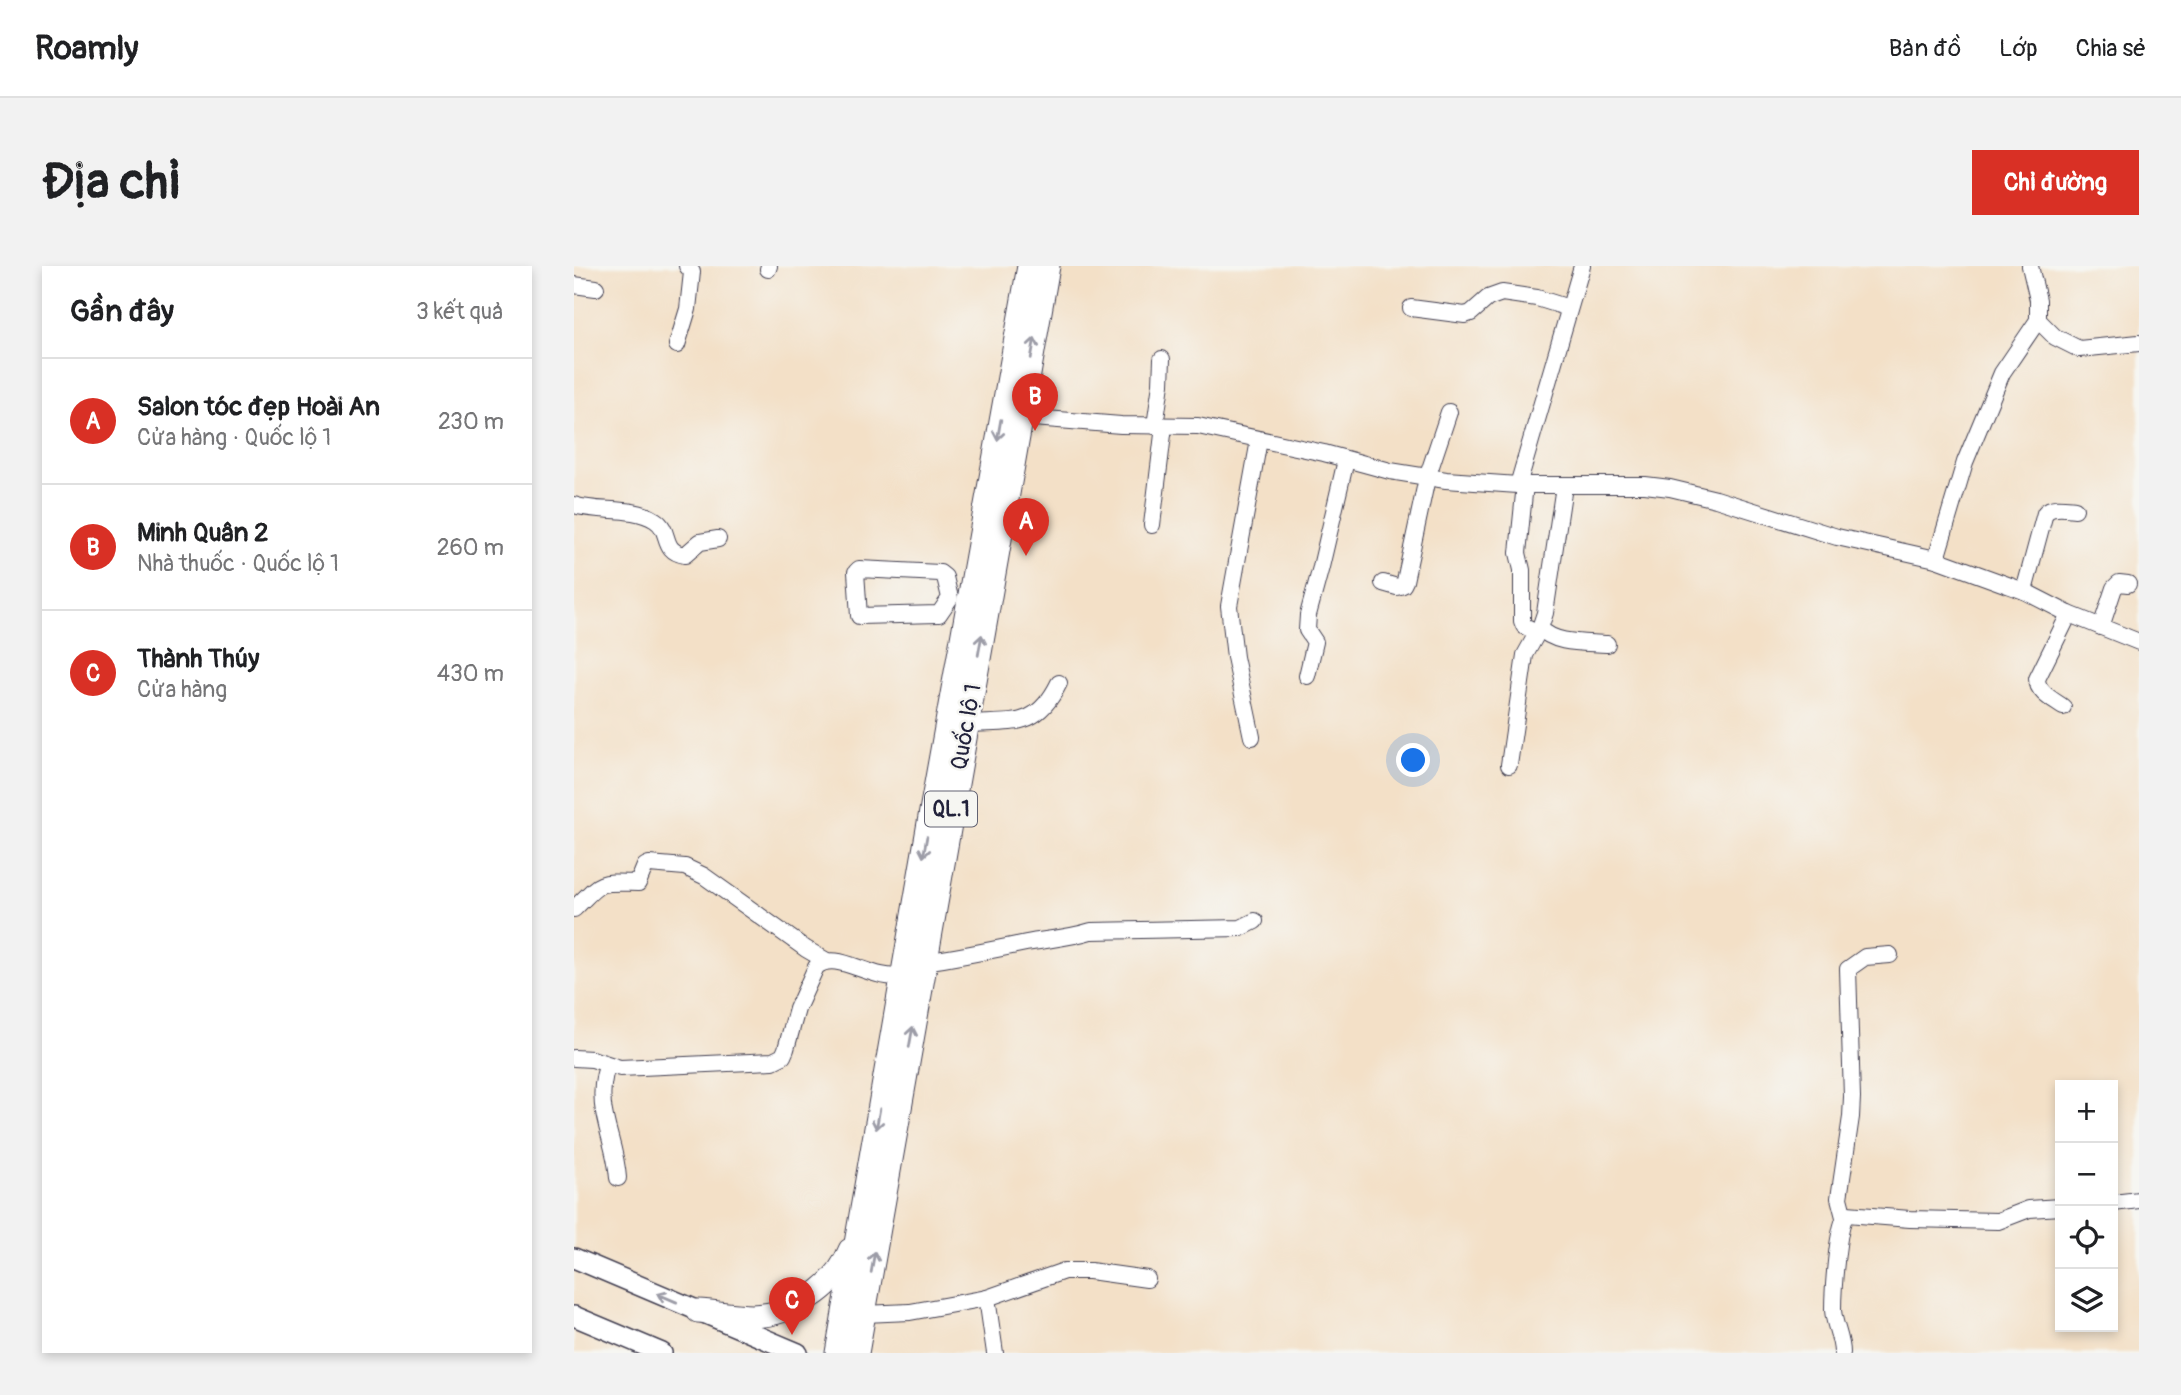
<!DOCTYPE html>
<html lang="vi">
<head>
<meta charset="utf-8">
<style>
	:root { --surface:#fff; --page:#f2f2f2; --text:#202124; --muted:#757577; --line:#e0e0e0; --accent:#d93025 }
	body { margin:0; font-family:Pangolin,sans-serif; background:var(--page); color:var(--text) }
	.controls { position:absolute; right:21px; bottom:21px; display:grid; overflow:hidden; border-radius:0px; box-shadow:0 4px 10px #0003 }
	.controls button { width:63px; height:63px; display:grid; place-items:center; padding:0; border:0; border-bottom:2px solid var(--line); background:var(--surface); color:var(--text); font:35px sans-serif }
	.you { position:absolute; left:840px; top:495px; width:24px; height:24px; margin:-18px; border:5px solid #fff; border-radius:50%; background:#1a73e8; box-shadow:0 0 0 10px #1a73e833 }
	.badge { display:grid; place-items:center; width:46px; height:46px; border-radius:50%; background:var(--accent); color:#fff; font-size:23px; font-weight:700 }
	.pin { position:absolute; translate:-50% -58px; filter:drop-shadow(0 2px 4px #0008) }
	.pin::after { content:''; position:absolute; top:37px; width:24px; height:21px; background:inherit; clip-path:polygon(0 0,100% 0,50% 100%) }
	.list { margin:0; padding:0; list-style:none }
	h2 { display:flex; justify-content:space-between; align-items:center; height:91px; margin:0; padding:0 28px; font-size:30px }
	h2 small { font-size:23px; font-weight:400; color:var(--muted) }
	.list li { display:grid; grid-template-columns:46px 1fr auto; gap:21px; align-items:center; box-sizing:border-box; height:126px; padding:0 28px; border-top:2px solid var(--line) }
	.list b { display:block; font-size:26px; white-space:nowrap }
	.list p { margin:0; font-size:23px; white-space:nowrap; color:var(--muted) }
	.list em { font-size:23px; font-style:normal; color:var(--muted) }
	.icon { flex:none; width:38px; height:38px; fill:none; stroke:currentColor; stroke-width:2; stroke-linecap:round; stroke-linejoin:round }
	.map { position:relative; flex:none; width:1565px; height:1087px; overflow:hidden; border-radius:0px }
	header { display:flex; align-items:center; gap:42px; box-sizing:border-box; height:98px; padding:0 35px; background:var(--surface); border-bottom:2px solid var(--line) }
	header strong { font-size:33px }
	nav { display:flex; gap:38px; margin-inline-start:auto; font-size:24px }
	.intro { display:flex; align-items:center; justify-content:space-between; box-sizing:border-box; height:168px; padding:0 42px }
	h1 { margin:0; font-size:49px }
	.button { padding:18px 32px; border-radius:0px; background:var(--accent); color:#fff; font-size:24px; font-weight:700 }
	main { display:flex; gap:42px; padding:0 42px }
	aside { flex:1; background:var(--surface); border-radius:0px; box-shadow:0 4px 10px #0003 }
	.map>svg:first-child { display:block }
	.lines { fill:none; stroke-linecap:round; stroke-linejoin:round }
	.minor-casing { stroke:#413e50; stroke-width:18 }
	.major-casing { stroke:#413e50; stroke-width:22 }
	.highway-casing { stroke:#413e50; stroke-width:25 }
	.minor { stroke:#fff; stroke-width:16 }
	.major { stroke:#fff; stroke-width:19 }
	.highway { stroke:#fff; stroke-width:23 }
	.oneway { stroke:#9c9ca7 }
	.labels { text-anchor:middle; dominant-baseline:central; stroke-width:5; stroke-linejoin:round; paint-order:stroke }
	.shield { fill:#f6f6f2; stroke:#626272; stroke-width:2 }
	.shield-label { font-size:21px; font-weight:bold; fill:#22223b }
	.street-label { font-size:23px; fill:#22223b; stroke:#f6f6f2 }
</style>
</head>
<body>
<header>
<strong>Roamly</strong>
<nav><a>Bản đồ</a><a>Lớp</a><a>Chia sẻ</a></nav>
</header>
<div class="intro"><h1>Địa chỉ</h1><a class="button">Chỉ đường</a></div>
<main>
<aside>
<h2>Gần đây<small>3 kết quả</small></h2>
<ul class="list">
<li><span class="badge">A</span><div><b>Salon tóc đẹp Hoài An</b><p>Cửa hàng · Quốc lộ 1</p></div><em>230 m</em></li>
<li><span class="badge">B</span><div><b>Minh Quân 2</b><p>Nhà thuốc · Quốc lộ 1</p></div><em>260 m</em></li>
<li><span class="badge">C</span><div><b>Thành Thúy</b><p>Cửa hàng</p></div><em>430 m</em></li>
</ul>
</aside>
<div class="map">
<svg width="1565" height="1087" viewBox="0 0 1565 1087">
	<rect width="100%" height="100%" fill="#f6f6f2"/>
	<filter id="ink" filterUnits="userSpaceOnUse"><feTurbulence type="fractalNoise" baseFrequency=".0143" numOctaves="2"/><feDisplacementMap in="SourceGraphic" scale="14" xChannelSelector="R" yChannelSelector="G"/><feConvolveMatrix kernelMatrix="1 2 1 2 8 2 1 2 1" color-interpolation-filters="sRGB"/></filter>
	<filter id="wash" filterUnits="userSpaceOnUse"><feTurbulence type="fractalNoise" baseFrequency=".00686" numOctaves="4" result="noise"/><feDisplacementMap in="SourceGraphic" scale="28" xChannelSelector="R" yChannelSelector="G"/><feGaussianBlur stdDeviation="1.57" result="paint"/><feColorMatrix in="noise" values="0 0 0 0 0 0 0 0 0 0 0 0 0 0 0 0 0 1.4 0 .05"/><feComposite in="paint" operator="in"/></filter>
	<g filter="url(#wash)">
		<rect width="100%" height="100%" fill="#f3e0c7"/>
	</g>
	<g filter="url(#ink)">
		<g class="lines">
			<!-- minor casing -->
			<g class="minor-casing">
				<g id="minor">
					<polyline points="1456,0 1464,34 1464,54 1481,71 1505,83 1565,77"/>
					<polyline points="194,3 195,0"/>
					<polyline points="0,19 22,22"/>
					<polyline points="837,42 891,49 897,47 914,32 928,27 963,32 995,42"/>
					<polyline points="103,79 114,43 118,6 113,0"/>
					<polyline points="447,151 547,159 624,160 750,187 816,205 872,214 944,219 1071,219 1096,222 1142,233 1263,271 1362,293 1450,325 1495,348 1565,376"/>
					<polyline points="581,160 587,118 588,93"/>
					<polyline points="951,218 944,287 948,304 948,355 950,360 963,366"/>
					<polyline points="944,219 1008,0"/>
					<path d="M0,239c25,8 59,1 81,15 17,11 5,31 30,35l15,-13 18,-3"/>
					<polyline points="578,259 590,160"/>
					<polyline points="1362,293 1391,196 1428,107 1464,54"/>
					<polygon points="285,303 366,307 371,311 376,332 365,348 285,350 282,306"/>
					<polyline points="809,317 823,321 829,319 831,315 853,212 875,146"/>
					<path d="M1450,325l21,-78c7,-8 20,-5 30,-4"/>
					<polyline points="1527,361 1540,322 1545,317 1554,318"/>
					<path d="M966,362c15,17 46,14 67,16"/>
					<polyline points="733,410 741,376 733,364 734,349 747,301 772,194"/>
					<path d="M1489,441c-10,-7 -26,-15 -26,-28l32,-65"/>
					<path d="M392,458c46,-3 70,6 93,-41"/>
					<polyline points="678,471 661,391 655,340 685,174"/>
					<polyline points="935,499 951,389 966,362 971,347 990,220"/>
					<path d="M0,643c29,-29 22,-27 64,-26l7,-17 4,-2 36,3 19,9 102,73 19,11"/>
					<path d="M350,696c34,-5 68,-12 102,-19 22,-4 43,-5 65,-12l150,-3 14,-7"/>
					<path d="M0,792l18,1 28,9 153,-7 10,-5 3,-7 11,-40 19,-42c20,-19 56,15 86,9"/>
					<path d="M33,800c-14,44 8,70 11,112"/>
					<polyline points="1539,937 1565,934"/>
					<polyline points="1270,951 1265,932 1277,851 1278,831 1274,703 1291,691 1316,689"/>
					<polyline points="413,1032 490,1005 516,1005 573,1013"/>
					<polyline points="290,1048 336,1046 413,1032 421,1087"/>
					<path d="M1268,1087c0,-15 -8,-28 -9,-43 0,-17 4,-86 14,-96l63,5 88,2 31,-12 31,-2"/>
				</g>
			</g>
			<!-- major casing -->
			<g class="major-casing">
				<g id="major">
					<polyline points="0,992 224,1087"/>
					<polyline points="0,1050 88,1087"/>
				</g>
			</g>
			<!-- highway casing -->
			<g class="highway-casing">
				<g id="highway">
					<path d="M124,1045c18,1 37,5 54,5 40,-1 84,-28 98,-66"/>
					<polyline points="263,1087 356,551 455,0"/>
					<polyline points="283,1087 474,0"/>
				</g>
			</g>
			<!-- minor -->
			<use href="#minor" class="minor"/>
			<!-- major -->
			<use href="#major" class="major"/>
			<!-- highway -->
			<use href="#highway" class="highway"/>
		</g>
		<!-- one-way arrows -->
		<defs><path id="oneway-shaft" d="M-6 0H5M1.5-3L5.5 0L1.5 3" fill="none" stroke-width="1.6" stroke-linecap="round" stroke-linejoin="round" transform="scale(1.75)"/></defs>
		<g class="oneway">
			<use href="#oneway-shaft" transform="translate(459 82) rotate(-80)"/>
			<use href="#oneway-shaft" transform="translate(425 164) rotate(100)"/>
			<use href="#oneway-shaft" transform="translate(406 379) rotate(-80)"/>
			<use href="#oneway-shaft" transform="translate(351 581) rotate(100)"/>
			<use href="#oneway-shaft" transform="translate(337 771) rotate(-80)"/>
			<use href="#oneway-shaft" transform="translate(304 853) rotate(100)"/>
			<use href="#oneway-shaft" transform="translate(299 996) rotate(-80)"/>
			<use href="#oneway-shaft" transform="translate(93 1032) rotate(-157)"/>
		</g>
	</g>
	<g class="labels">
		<!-- shield labels -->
		<rect class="shield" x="351" y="525.5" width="52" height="35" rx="5"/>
		<g class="shield-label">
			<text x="377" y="543">QL.1</text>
		</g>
		<!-- street labels -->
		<g class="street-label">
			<text transform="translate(392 461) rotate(-80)">Quốc lộ 1</text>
		</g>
	</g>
</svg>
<div class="controls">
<button>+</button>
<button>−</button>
<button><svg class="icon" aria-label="locate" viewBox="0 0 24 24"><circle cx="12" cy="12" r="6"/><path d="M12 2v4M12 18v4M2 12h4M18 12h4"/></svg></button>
<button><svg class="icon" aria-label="layers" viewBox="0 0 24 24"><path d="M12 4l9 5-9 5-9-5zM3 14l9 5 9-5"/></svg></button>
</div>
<div class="you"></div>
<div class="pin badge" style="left:452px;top:290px">A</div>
<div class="pin badge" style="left:461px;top:165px">B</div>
<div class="pin badge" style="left:218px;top:1069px">C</div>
</div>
</main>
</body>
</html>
